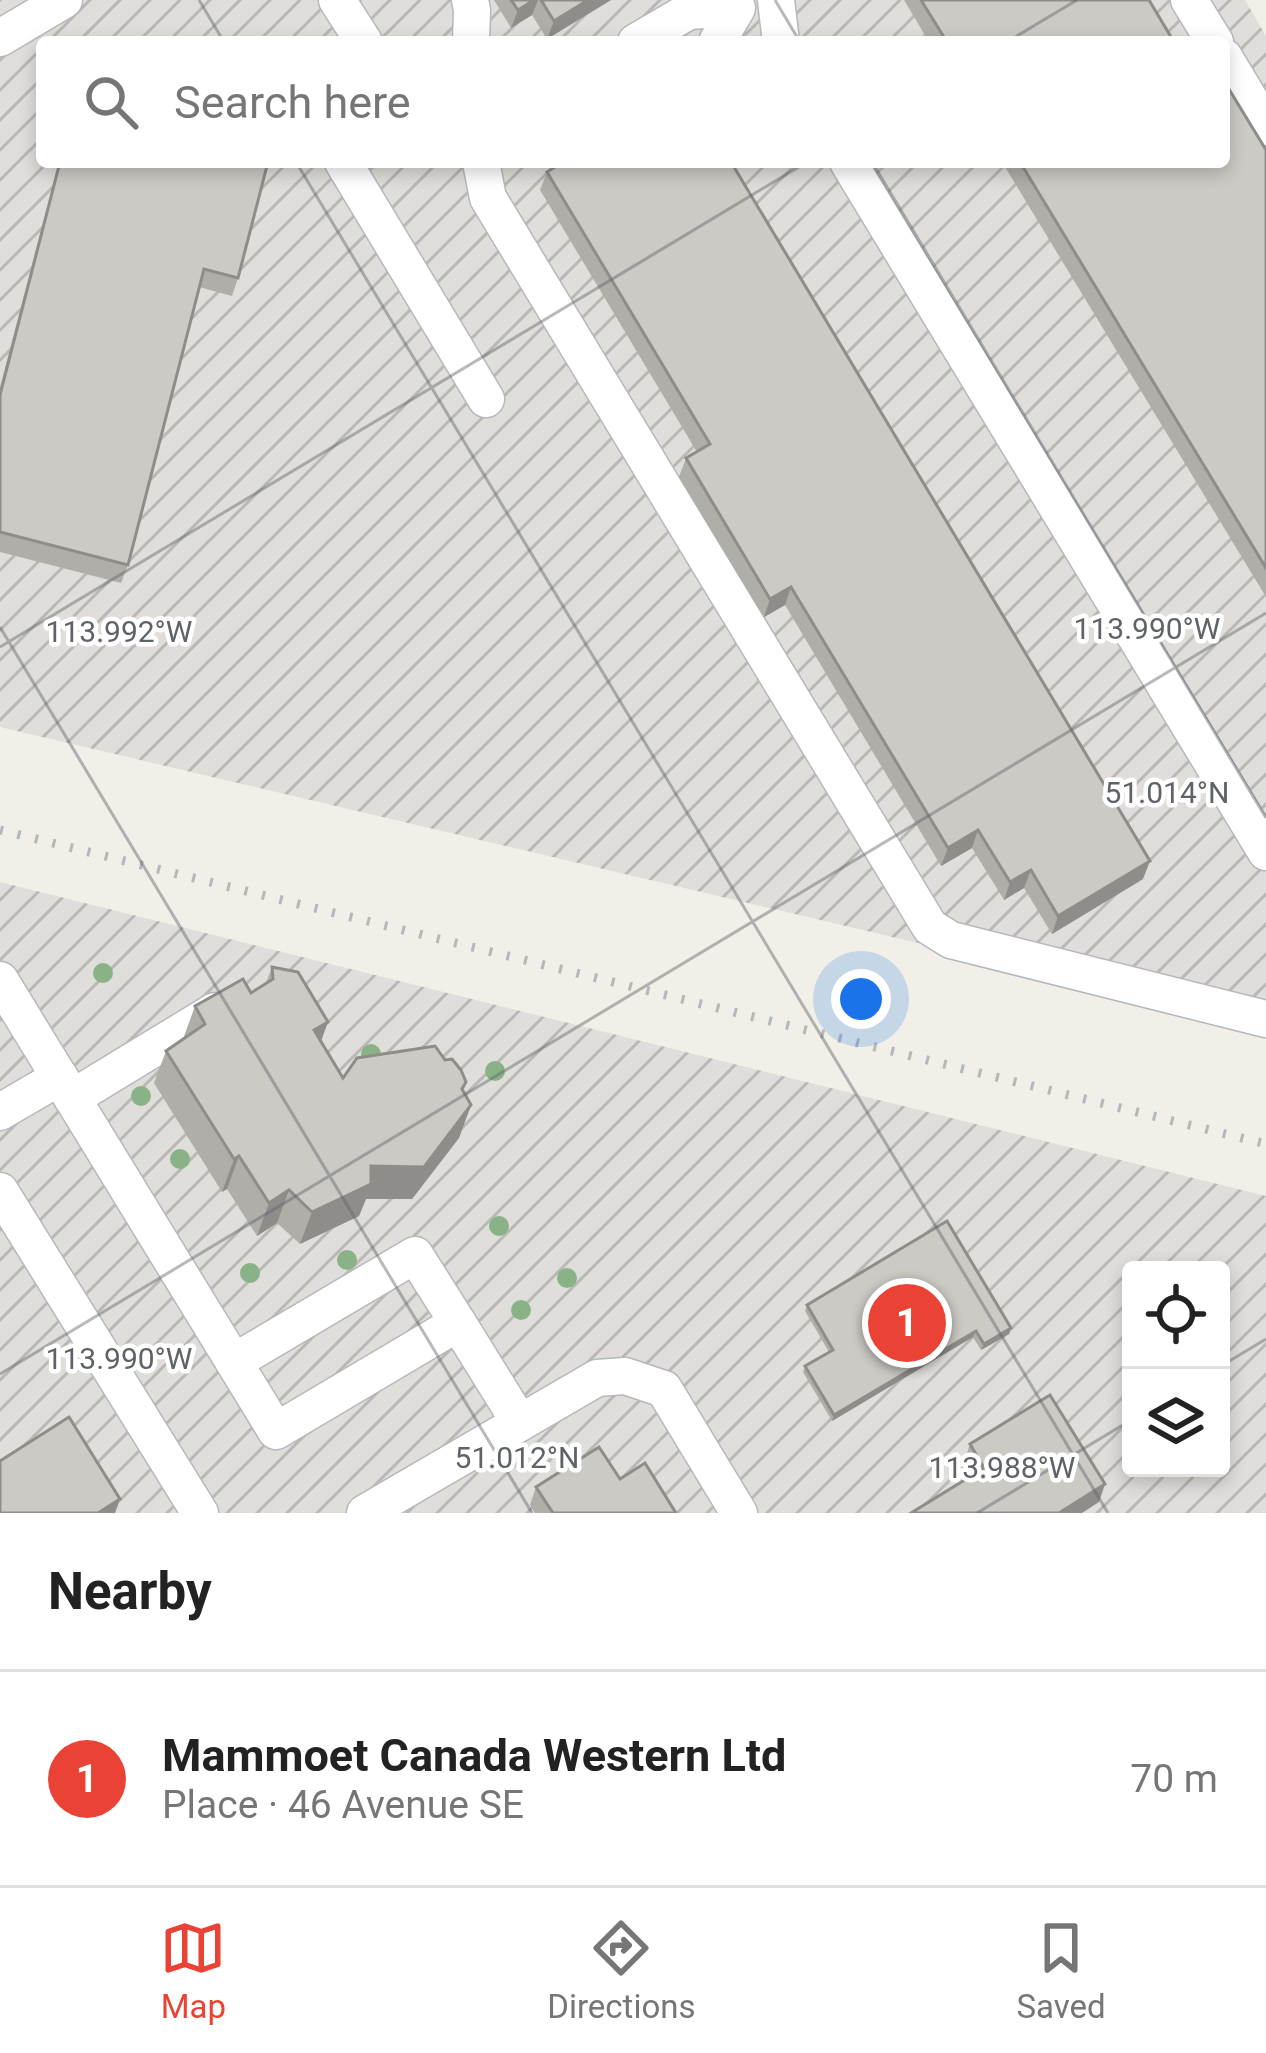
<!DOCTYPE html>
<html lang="en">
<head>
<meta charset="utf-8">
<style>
	:root { --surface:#fff; --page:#f2f2f2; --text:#222; --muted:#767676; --line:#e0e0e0; --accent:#ea4335 }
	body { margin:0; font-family:Roboto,sans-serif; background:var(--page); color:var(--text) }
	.controls { position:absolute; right:36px; bottom:36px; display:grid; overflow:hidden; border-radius:12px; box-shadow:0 6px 18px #0003 }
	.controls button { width:108px; height:108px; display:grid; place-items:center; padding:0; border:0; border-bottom:3px solid var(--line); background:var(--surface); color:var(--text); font:60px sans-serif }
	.you { position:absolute; left:861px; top:999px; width:42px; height:42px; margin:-30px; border:9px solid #fff; border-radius:50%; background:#1a73e8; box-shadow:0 0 0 18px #1a73e833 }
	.badge { display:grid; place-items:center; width:78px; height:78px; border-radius:50%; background:var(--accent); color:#fff; font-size:39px; font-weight:700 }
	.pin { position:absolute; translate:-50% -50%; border:6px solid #fff; box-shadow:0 3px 12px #0006 }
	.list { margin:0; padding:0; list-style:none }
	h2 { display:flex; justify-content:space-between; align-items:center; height:156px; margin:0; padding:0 48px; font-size:51px }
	h2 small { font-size:39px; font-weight:400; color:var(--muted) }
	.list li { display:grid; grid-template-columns:78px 1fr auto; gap:36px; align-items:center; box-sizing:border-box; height:216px; padding:0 48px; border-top:3px solid var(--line) }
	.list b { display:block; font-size:45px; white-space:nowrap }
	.list p { margin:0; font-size:39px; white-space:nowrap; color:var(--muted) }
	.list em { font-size:39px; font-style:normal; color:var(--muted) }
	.icon { flex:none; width:66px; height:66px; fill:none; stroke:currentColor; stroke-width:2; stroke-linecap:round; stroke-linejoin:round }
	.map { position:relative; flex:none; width:1266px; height:1513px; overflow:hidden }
	.search { position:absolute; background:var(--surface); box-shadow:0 6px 18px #0003; left:36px; right:36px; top:36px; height:132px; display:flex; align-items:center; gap:30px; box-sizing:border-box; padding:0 42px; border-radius:12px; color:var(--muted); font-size:45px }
	.sheet { height:372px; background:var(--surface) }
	nav { display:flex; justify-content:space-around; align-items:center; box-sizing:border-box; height:168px; border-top:3px solid var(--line); background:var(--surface); font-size:33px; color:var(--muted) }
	nav a { display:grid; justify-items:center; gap:6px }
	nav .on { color:var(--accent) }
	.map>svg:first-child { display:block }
	.industrial { fill:url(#industrial-furrows); fill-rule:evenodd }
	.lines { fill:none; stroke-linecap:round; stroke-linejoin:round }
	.minor-casing { stroke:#b5b8bc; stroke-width:39 }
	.minor { stroke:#fff; stroke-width:36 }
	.rail { stroke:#b6b7b8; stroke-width:9; stroke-dasharray:3 15; stroke-linecap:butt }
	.tree { fill:#89b387 }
	.wall { fill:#afaea9 }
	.shaded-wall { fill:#8f8d8a }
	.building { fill:#cccac5; stroke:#8f8d8a; stroke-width:3 }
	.ticks { fill:none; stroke:#5f6368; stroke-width:3; stroke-opacity:0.45 }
	.ticks-label { font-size:30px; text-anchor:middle; fill:#5f6368; stroke:#fff; stroke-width:9; stroke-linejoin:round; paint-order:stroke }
</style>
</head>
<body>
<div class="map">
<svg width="1266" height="1513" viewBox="0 0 1266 1513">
	<defs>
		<pattern id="industrial-furrows" width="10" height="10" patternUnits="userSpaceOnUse" patternTransform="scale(3)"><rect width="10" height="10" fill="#e0deda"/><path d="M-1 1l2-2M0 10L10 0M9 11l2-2" fill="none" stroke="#b9b8b5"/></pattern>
	</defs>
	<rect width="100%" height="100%" fill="#f1efe8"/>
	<!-- industrial -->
	<g class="industrial">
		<path d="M0,0h1245l21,36v989l-1266,-298zM42,42h1182v120h-1182z"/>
		<path d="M0,882l1266,314v317h-1266zM1131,1270h90v198h-90z"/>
	</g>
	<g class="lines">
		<!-- minor casing -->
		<g class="minor-casing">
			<g id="minor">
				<polyline points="337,0 364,42"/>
				<polyline points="470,0 472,10 471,42"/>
				<polyline points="776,0 781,42"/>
				<polyline points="1189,0 1215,42"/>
				<polyline points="0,38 64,0"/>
				<polyline points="636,42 689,11 737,8 717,42"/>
				<polyline points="1224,57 1266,127"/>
				<polyline points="343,162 486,399"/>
				<polyline points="481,162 488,198 930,927 951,940 1266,1019"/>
				<polyline points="848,162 1266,852"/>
				<polyline points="0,980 276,1431 458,1323 520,1423"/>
				<polyline points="72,1098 215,1011"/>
				<polyline points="0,1112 60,1077"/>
				<polyline points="0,1191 200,1513"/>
				<polyline points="234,1362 415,1255 458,1323"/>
				<polyline points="365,1513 597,1378 625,1376 664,1389 739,1513"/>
			</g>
		</g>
		<!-- minor -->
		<use href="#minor" class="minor"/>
		<!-- rail -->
		<polyline class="rail" points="0,830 1266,1144"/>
	</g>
	<!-- trees -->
	<g class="tree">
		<circle cx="103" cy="973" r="10"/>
		<circle cx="371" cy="1054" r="10"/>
		<circle cx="495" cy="1071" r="10"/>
		<circle cx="141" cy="1096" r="10"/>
		<circle cx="180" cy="1159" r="10"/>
		<circle cx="499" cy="1226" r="10"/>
		<circle cx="347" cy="1260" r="10"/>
		<circle cx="250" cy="1273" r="10"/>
		<circle cx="567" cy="1278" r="10"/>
		<circle cx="521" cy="1310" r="10"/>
	</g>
	<!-- wall -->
	<g class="wall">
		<polygon points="494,0 611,0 547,39 532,15 511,28"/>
		<polygon points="904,0 1149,0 1174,42 929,42"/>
		<polygon points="1266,150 1266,597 1002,162 1224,162"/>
		<polygon points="59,162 87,166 88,162 268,162 238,278 232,296 199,287 128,565 121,583 0,552 0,387"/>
		<polygon points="547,172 1143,879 1052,934 1024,888 1004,900 972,848 941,866 785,605 764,617 679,477 686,458 697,452 540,190"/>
		<polygon points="272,967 343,1078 463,1091 471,1105 459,1138 412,1199 366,1199 359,1216 300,1244 277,1223 257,1236 227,1189 222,1192 154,1083 166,1051 183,1039 195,1006 251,993 266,983"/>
		<polygon points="807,1305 1011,1328 1009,1334 981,1350 973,1337 832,1421 803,1372 805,1366 829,1352 805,1311"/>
		<polygon points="970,1444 1099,1502 972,1476 964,1462"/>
		<polygon points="620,1479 676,1513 535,1513 530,1505 536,1487"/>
	</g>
	<!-- shaded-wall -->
	<g class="shaded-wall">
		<polygon points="534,0 538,0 532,15 511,28 518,10"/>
		<polygon points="588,0 611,0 547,39 554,21"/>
		<polygon points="791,587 785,605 764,617 770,599"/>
		<polygon points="978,830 972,848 941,866 948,848"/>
		<polygon points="1150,861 1143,879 1052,934 1058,916"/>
		<polygon points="1031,870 1024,888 1004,900 1010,882"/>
		<polygon points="328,1022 316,1055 314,1030"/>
		<polygon points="471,1105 459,1138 412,1199 366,1199 359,1216 300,1244 312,1212 371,1166"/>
		<polygon points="239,1156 227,1189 222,1192 234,1159"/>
		<polygon points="289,1190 277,1223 257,1236 269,1203"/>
		<polygon points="1011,1328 1009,1334 981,1350 984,1344"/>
		<polygon points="976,1331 973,1337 832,1421 834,1415"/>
		<polygon points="1105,1484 1099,1502 1082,1513 1059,1513"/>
		<polygon points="120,1499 115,1513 98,1513"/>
	</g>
	<!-- building -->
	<g class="building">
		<polygon points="511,0 534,0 518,10"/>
		<polygon points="541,0 588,0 554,21"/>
		<polygon points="921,0 1149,0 1174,42 947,42"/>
		<polygon points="1224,81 1266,150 1266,568 1020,162 1224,162"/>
		<polygon points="60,162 73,162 89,166 90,162 268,162 238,278 204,269 128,565 0,532 0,395"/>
		<polygon points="563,162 731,162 1150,861 1058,916 1031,870 1010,882 978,830 948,848 791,587 770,599 686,458 710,444 547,172"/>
		<polygon points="272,967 298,972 328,1022 314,1030 343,1078 357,1058 435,1046 445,1060 452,1059 461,1070 466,1082 462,1089 471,1105 424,1167 371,1166 371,1184 312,1212 289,1190 269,1203 239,1156 234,1159 166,1051 205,1024 195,1006 243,979 251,993 273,979"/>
		<polygon points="947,1221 1011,1328 984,1344 976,1331 834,1415 805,1366 833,1350 807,1305"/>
		<polygon points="1050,1395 1105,1484 1059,1513 911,1513 984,1468 970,1444"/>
		<polygon points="69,1417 120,1499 98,1513 0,1513 0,1461"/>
		<polygon points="599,1447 620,1479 645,1463 676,1513 553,1513 536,1487"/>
	</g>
	<!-- ticks -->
	<path class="ticks" d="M199,0l25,42M775,0l25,42M1007,42l70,-42M296,162l812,1351M872,162l394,656M0,627l532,886M0,647l807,-485M1221,1366l45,-27M0,1374l1266,-761M977,1513l154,-93"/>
	<g class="ticks-label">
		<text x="1147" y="639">113.990°W</text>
		<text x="119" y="642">113.992°W</text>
		<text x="1167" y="803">51.014°N</text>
		<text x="119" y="1369">113.990°W</text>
		<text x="517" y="1468">51.012°N</text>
		<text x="1002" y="1478">113.988°W</text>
	</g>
</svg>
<div class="controls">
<button><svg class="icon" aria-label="locate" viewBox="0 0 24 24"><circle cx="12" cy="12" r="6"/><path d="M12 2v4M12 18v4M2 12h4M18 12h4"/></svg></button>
<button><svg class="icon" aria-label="layers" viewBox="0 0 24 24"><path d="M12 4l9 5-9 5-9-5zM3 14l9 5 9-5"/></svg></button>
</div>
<div class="you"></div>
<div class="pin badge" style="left:907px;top:1323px">1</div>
<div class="search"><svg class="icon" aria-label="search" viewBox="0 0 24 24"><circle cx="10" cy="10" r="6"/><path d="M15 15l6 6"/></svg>Search here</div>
</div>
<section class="sheet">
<h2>Nearby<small></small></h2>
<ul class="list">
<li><span class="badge">1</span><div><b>Mammoet Canada Western Ltd</b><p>Place · 46 Avenue SE</p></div><em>70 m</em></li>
</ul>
</section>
<nav>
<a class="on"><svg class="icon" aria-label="map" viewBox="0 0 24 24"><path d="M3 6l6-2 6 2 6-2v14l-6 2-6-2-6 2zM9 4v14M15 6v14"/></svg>Map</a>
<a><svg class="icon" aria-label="directions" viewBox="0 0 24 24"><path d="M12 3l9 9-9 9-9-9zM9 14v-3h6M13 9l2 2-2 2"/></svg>Directions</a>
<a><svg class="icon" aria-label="saved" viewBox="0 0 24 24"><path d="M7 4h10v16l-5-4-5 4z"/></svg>Saved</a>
</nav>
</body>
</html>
